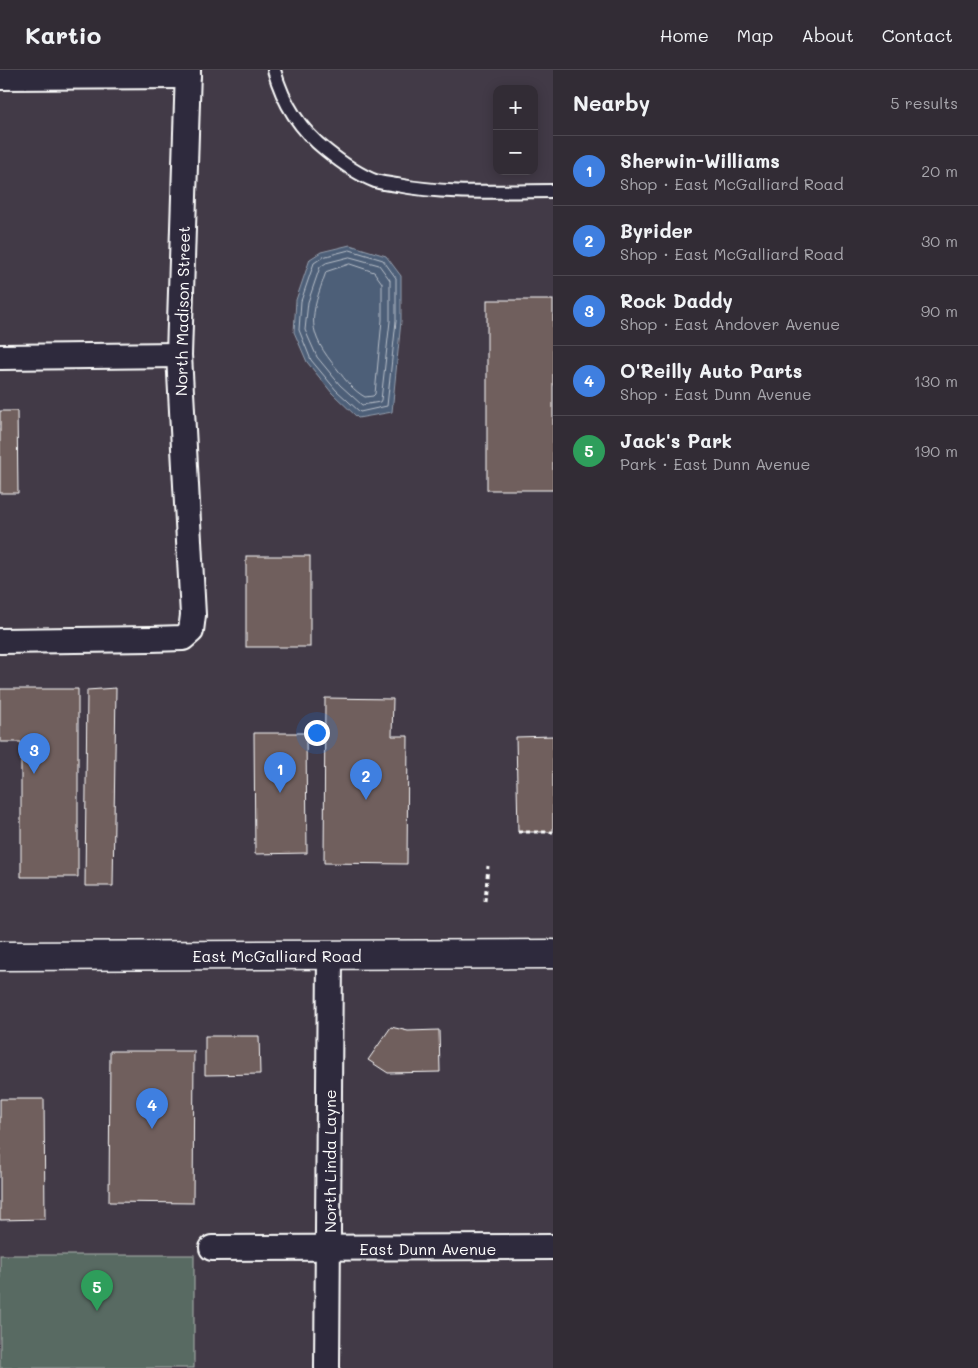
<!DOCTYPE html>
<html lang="en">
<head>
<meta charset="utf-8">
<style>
	:root { --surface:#322c35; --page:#3a343d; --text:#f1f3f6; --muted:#a8a7ad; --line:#4d4850; --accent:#1a73e8 }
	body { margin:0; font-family:Mali,sans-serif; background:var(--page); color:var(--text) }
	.controls { position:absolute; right:15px; top:15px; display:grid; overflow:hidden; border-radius:10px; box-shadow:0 2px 12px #0003 }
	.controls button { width:45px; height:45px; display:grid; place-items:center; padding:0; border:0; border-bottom:1px solid var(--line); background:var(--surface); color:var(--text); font:25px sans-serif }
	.you { position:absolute; left:316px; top:662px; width:18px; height:18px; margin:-12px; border:4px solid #fff; border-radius:50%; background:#1a73e8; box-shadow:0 0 0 8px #1a73e833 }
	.badge { display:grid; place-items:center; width:32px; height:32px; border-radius:50%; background:var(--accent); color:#fff; font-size:16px; font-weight:700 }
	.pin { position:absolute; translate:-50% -41px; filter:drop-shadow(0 1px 2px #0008) }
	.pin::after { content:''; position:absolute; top:26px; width:18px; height:15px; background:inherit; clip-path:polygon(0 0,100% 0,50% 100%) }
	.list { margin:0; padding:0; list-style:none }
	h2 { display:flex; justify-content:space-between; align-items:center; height:65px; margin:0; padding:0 20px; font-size:21px }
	h2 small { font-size:16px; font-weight:400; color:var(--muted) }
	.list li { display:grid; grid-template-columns:32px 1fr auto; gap:15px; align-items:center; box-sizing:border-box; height:70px; padding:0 20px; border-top:1px solid var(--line) }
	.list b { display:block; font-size:19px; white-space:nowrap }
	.list p { margin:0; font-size:16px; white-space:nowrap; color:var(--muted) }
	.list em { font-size:16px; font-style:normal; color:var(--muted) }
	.map { position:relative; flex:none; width:553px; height:1298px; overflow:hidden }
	header { display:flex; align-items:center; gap:30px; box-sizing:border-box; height:70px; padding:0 25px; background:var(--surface); border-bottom:1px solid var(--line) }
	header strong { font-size:24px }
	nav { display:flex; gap:28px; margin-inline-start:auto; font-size:18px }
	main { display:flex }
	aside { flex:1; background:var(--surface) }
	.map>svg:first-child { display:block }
	.green { fill:#596a62; stroke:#acb4b0 }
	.water { fill:#4d5f78; stroke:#949fae }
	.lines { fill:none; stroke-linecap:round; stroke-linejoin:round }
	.shore { stroke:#b8bfc9; stroke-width:1 }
	.building { fill:#705e5d; stroke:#fff }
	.lane-casing { stroke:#fff; stroke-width:16 }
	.street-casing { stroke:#fff; stroke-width:28 }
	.primary-casing { stroke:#fff; stroke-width:31 }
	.path { stroke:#fff; stroke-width:3; stroke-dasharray:4 4; stroke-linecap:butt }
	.lane { stroke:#2f2a3d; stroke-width:12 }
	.street { stroke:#2f2a3d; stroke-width:24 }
	.primary { stroke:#2f2a3d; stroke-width:28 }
	.labels { text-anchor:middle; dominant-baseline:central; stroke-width:5; stroke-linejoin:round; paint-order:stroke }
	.street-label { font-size:16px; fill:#fff; stroke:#2f2a3d }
</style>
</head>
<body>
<header>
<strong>Kartio</strong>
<nav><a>Home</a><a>Map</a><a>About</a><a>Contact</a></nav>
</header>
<main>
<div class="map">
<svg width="553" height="1298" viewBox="0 0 553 1298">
	<rect width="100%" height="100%" fill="#423a47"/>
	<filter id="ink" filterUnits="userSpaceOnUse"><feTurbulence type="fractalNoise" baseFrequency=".02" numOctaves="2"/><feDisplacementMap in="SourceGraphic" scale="10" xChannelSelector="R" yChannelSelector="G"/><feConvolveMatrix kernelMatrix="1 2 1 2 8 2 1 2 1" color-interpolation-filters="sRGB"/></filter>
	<g filter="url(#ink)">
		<!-- green -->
		<rect class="green" x="0" y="1185" width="194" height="113"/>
		<!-- water -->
		<polygon class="water" points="350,175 386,186 401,206 401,251 392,342 358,348 332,323 307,292 294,262 296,230 310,189 321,182"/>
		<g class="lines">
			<!-- shore -->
			<g class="shore">
				<polygon points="350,180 383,190 396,208 396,251 387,336 360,342 336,320 311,290 299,260 301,231 314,193 323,187"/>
				<polygon points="350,187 379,195 390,210 390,251 381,330 380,332 362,335 340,315 317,287 305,260 308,232 320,197 326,193"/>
				<path d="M350,194l24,8 8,11v37l-7,74 -2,2 -8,1c-11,-6 -20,-17 -27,-27 -33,-39 -28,-53 -12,-98z"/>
			</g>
		</g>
		<!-- building -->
		<g class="building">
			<rect x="487" y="230" width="66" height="190"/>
			<polygon points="0,341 17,341 18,423 0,423"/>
			<rect x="246" y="486" width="64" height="91"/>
			<polygon points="116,618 113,816 85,816 87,620"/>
			<polygon points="0,619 78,619 78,807 21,807 21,672 0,672"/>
			<polygon points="325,628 393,629 392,666 408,666 407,794 324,793"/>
			<polygon points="254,663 306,663 307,783 255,784"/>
			<polygon points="553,666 553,762 518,762 516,667"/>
			<polygon points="391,957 408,961 439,960 440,1002 388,1003 368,990"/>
			<polygon points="205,966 259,966 260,1004 205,1005"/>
			<polygon points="110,981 194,981 193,1133 109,1132"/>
			<polygon points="0,1029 44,1029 45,1149 0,1150"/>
		</g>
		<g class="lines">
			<!-- lane casing -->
			<g class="lane-casing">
				<path id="lane" d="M274,0c9,33 26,60 53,81 15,12 30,23 48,30 7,2 15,3 22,4 51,10 104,6 156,6"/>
			</g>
			<!-- street casing -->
			<g class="street-casing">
				<g id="street">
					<polyline points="0,7 188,6"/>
					<polyline points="0,287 179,285"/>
					<polyline points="0,571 151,569 183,568 191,561 193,545 179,285 188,0"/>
					<polyline points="212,1178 553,1177"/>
					<polyline points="327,1298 330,885"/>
				</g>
			</g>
			<!-- primary casing -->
			<g class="primary-casing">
				<polyline id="primary" points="0,886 553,884"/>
			</g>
			<!-- path -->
			<g class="path">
				<polyline points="518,762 553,762"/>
				<polyline points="485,831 488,796"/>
			</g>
			<!-- lane -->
			<use href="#lane" class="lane"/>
			<!-- street -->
			<use href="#street" class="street"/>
			<!-- primary -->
			<use href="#primary" class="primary"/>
		</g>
	</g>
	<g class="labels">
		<!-- street labels -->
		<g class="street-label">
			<text transform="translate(182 241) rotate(-89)">North Madison Street</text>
			<text x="277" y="885">East McGalliard Road</text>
			<text transform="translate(329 1091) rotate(-90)">North Linda Layne</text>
			<text x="428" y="1178">East Dunn Avenue</text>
		</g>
	</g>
</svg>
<div class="controls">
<button>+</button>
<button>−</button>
</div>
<div class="you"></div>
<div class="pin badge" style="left:280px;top:723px;background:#3f7fe0">1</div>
<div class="pin badge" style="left:366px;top:730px;background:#3f7fe0">2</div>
<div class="pin badge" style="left:34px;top:704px;background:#3f7fe0">3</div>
<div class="pin badge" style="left:152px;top:1059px;background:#3f7fe0">4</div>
<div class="pin badge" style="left:97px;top:1241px;background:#2e9e5b">5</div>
</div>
<aside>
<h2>Nearby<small>5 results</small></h2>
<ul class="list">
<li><span class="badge" style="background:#3f7fe0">1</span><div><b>Sherwin-Williams</b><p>Shop · East McGalliard Road</p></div><em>20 m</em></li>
<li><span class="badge" style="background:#3f7fe0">2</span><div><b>Byrider</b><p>Shop · East McGalliard Road</p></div><em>30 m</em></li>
<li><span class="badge" style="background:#3f7fe0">3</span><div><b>Rock Daddy</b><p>Shop · East Andover Avenue</p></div><em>90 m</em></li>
<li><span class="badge" style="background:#3f7fe0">4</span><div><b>O'Reilly Auto Parts</b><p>Shop · East Dunn Avenue</p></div><em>130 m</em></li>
<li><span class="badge" style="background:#2e9e5b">5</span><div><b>Jack's Park</b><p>Park · East Dunn Avenue</p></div><em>190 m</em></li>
</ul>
</aside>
</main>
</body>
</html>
